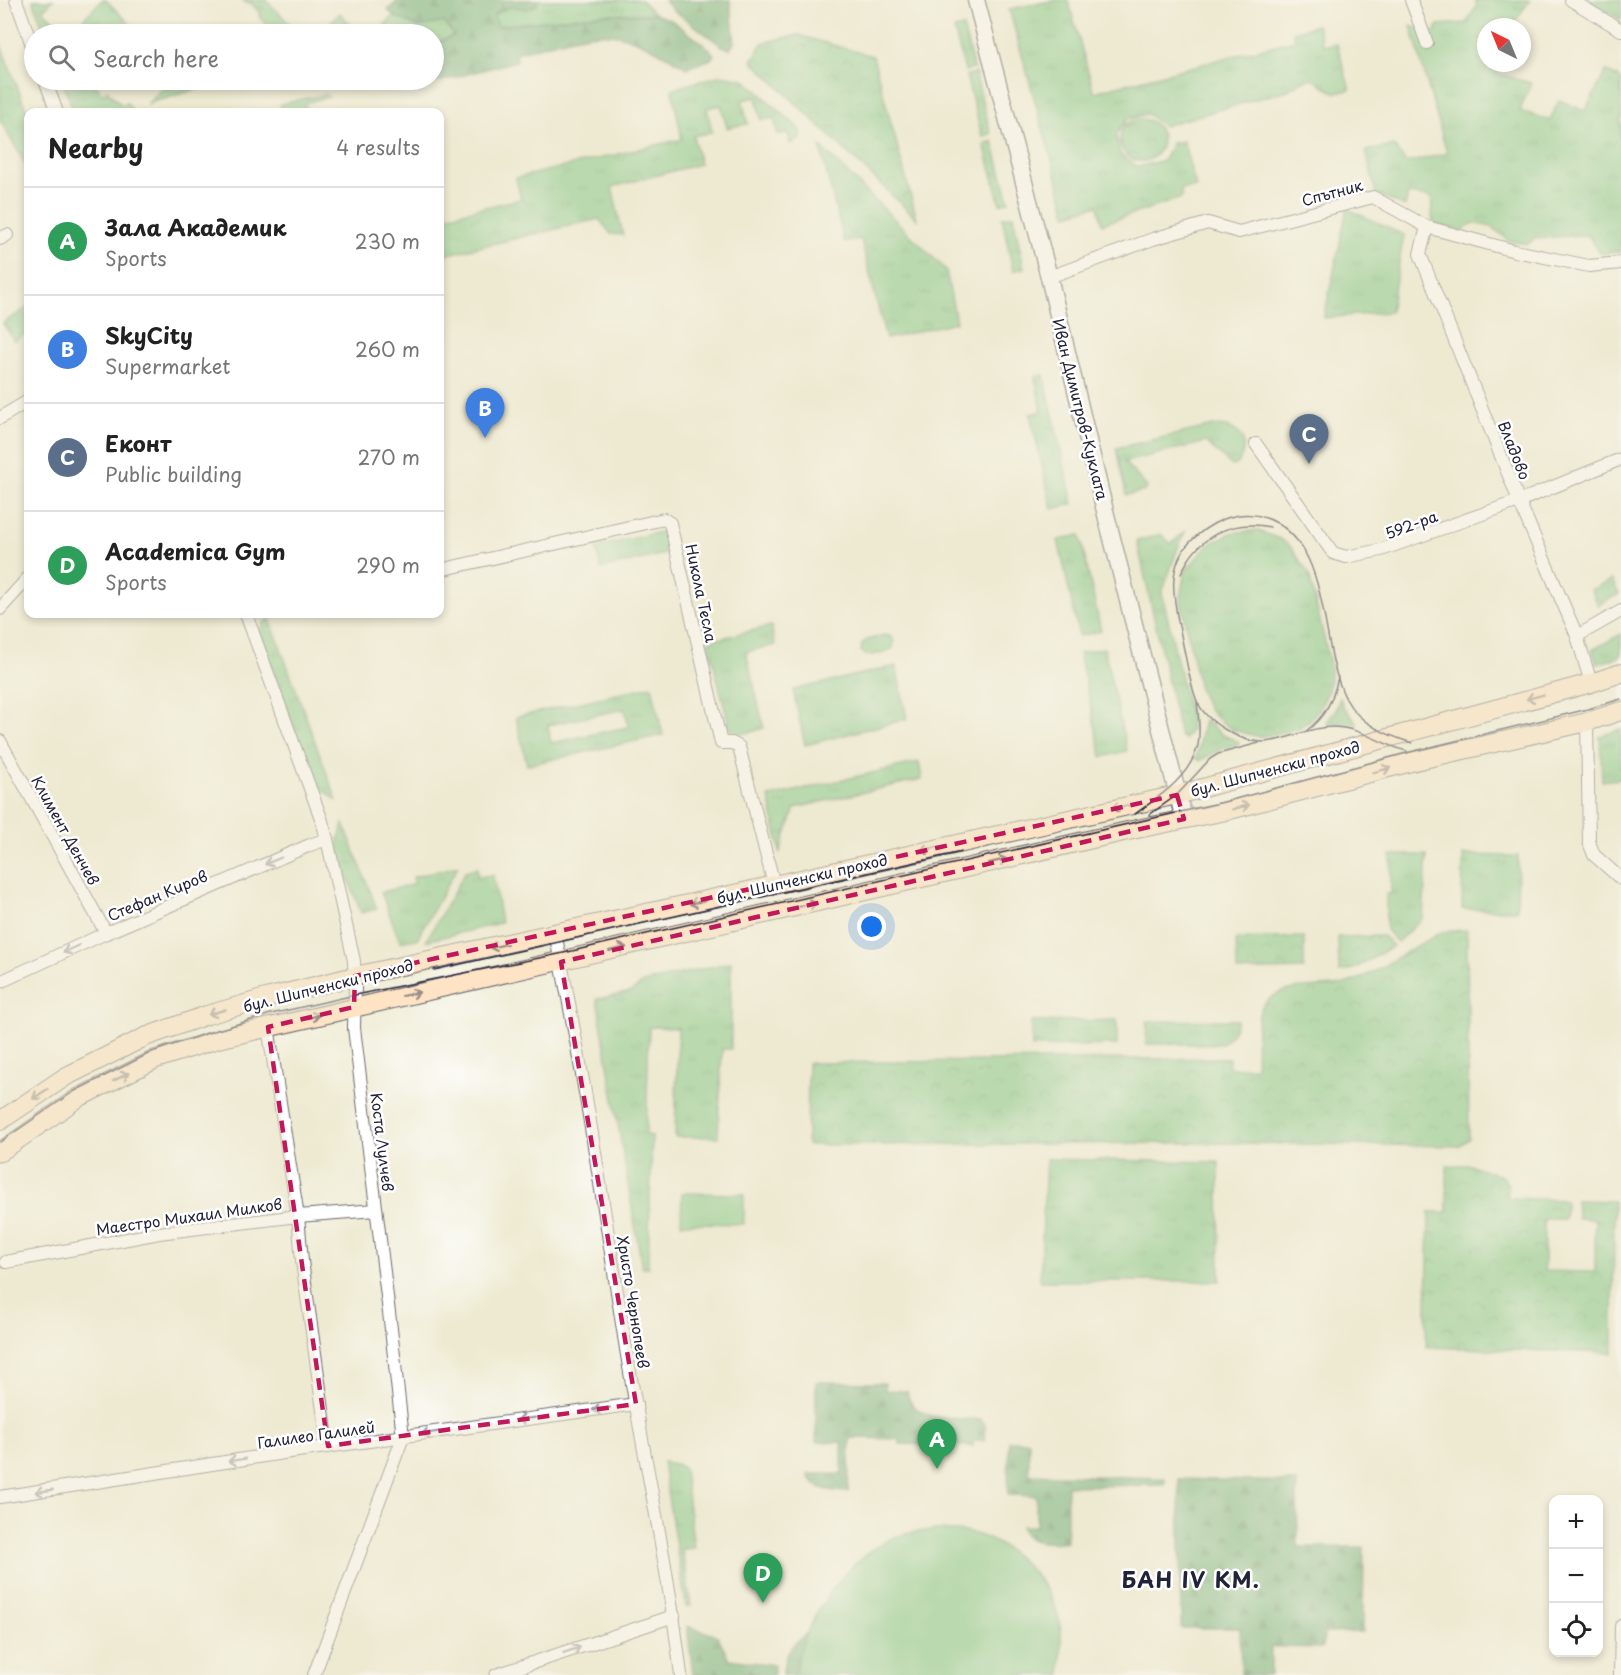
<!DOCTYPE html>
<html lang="en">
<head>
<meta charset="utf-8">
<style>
	:root { --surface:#fff; --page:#f6f6f6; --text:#222; --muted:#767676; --line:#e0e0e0; --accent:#c8321e }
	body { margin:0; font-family:"Playpen Sans",sans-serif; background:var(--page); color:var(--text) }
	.controls { position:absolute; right:18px; bottom:18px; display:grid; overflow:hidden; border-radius:12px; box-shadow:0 3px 9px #0003 }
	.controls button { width:54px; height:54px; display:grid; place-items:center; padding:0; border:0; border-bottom:2px solid var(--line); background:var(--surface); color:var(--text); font:30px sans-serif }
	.compass { position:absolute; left:1477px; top:18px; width:54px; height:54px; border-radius:50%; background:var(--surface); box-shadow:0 3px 9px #0003; rotate:317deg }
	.you { position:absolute; left:872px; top:927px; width:21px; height:21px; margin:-15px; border:4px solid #fff; border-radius:50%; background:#1a73e8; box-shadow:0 0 0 9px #1a73e833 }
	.badge { display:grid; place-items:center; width:39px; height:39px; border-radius:50%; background:var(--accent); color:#fff; font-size:20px; font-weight:700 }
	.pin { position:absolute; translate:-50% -50px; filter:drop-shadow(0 2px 3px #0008) }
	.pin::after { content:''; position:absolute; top:32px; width:21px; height:18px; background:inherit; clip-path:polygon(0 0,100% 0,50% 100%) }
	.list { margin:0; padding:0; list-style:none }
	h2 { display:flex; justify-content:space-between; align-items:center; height:78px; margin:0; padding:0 24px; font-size:26px }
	h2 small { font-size:20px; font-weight:400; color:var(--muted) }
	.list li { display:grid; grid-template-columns:39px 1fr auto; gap:18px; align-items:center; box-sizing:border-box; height:108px; padding:0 24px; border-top:2px solid var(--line) }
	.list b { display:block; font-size:22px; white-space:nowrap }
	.list p { margin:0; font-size:20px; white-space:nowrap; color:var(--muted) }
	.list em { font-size:20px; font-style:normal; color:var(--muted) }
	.icon { flex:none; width:33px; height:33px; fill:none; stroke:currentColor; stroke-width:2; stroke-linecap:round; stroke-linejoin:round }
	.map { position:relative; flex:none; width:1621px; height:1675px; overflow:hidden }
	.search { position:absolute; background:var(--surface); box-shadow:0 3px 9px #0003; left:24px; top:24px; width:420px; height:66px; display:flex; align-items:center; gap:15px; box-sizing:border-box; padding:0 21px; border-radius:33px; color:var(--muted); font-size:22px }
	.panel { position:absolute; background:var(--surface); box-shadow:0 3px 9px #0003; left:24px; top:108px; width:420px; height:510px; border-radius:12px }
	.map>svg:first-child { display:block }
	.grass { fill:url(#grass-tufts); stroke:#4e7460; stroke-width:1.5; fill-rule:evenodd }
	.forest { fill:url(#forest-firs); stroke:#436656; stroke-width:1.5 }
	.park { fill:url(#park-crowns); stroke:#4e7460; stroke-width:1.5 }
	.garden { fill:#7bc684; stroke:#4e7460; stroke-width:1.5 }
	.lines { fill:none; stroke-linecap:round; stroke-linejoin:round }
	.minor-casing { stroke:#696870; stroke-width:14 }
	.tertiary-casing { stroke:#696870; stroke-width:19 }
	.secondary-casing { stroke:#696870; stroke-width:20 }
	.minor { stroke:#fff; stroke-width:12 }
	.tertiary { stroke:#fff; stroke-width:16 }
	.secondary { stroke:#fee4c5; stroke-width:18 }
	.tram { stroke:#22223b; stroke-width:1.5 }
	.oneway { stroke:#9b8d87 }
	.oneway2 { stroke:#9c9ca7 }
	.marked { fill:none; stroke:#c2185b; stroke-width:4.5; stroke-dasharray:12 8; stroke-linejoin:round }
	.labels { text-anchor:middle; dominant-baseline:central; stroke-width:5; stroke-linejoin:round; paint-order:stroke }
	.street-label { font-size:15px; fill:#22223b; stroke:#fff }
	.district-label { font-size:21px; font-weight:bold; letter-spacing:1.5px; fill:#22223b; stroke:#fff }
</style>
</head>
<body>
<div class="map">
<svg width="1621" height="1675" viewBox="0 0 1621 1675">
	<defs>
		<pattern id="grass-tufts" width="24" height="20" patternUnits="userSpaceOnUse" patternTransform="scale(1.5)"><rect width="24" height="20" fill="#7bc684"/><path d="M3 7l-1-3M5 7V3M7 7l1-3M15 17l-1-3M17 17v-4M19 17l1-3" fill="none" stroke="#64a06d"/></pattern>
		<pattern id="forest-firs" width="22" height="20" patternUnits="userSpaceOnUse" patternTransform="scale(1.5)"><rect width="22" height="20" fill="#64ab72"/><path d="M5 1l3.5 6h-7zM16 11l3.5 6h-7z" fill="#528b5f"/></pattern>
		<pattern id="park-crowns" width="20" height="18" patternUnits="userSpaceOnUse" patternTransform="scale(1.5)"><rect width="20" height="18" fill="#7bc684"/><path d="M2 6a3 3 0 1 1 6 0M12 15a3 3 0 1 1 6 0" fill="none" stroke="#64a06d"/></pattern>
	</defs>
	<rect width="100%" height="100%" fill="#fff"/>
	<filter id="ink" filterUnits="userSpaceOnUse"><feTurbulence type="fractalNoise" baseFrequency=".0167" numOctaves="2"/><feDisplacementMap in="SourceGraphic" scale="12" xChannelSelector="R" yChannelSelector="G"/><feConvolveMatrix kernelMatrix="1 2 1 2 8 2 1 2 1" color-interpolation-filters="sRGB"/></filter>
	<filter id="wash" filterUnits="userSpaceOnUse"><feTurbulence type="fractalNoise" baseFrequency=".008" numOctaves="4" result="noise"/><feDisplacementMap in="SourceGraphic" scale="24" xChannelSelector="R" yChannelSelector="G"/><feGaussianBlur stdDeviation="1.35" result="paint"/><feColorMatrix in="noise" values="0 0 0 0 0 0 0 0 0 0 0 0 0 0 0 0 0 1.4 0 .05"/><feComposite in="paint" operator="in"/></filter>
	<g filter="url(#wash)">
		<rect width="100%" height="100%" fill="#eeead1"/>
		<!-- grass -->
		<g class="grass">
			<polygon points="33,0 53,0 43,10 56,23 52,27 58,34 45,34"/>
			<polygon points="102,0 106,0 140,34 106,34 94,23 89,27 82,20"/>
			<polygon points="243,0 266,0 295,29 290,34 276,34 259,17 261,14 250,2 247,4"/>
			<polygon points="537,0 641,0 655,14 605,14 497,26 494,15 511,6 537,5"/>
			<polygon points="1056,0 1068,0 1094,92 1295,40 1293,32 1317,25 1323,45 1337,44 1350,90 1335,93 1312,78 1302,81 1288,90 1163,126 1147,114 1128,119 1116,135 1120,154 1138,167 1164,160 1172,143 1183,141 1196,187 1181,189 1182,198 1102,224 1098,205 1067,214 1009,9"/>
			<polygon points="1475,0 1530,0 1511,27 1486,27 1486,63 1499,63 1497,73 1531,83 1520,111 1550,120 1559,100 1585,111 1606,71 1621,79 1621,252 1600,253 1588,235 1535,238 1528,244 1509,241 1492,227 1473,223 1462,232 1433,224 1431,197 1408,194 1405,207 1376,193 1366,151 1394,146 1406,163 1447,153 1411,26 1435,33 1438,25 1466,23 1477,6"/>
			<polygon points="1588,0 1621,0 1621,20"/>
			<polygon points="340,13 351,25 341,34 300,34 310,26 318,34"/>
			<polygon points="394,16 419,27 444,22 454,35 434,45 434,34 387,34 384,25"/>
			<polygon points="963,27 974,69 965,71 954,29"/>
			<polygon points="975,73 991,134 982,136 966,76"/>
			<polygon points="721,75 744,79 801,130 800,139 790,144 788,133 778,135 774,118 761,120 756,97 742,100 748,124 727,128 721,105 707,108 712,132 693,136 700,164 612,187 623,235 611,234 599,219 440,256 440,217 521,199 516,178 682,139 672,89"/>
			<polygon points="62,80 98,80 94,84 103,94 107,90 122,105 126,102 134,112 74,112"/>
			<polygon points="171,80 223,80 224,81 147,104"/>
			<polygon points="325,94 329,97 305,103 307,112 282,112 280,104"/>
			<polygon points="993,141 1009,201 1000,204 984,144"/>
			<polygon points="820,146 946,270 956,322 886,339 861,239 844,242"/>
			<polygon points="1347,209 1404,235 1390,312 1324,318"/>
			<polygon points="1013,215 1024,268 1013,271 1002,217"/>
			<polygon points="1044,375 1073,504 1052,509 1030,414 1042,411 1035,377"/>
			<path d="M1213,426c27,-1 38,14 25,38l-6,2 -26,-24 -82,20 23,25 -2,4 -19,4 -10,-47z"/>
			<polygon points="1186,530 1180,542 1162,593 1190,717 1191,730 1185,739 1180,736 1137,541 1161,534 1171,544"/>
			<polygon points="1256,530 1280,539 1290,546 1309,574 1330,663 1330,679 1327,694 1320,708 1309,721 1297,729 1260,737 1233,730 1219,720 1208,708 1199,689 1180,597 1185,571 1208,545 1231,533"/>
			<polygon points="1080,535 1101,631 1079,636 1058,540"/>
			<path d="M270,619l67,182 -23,-20 -54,-147c1,-8 3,-12 10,-15z"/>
			<path d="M771,626l4,19 -29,7 18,76c-11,3 -25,10 -34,1l-22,-88z"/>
			<polygon points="1621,634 1621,656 1597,664 1592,650"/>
			<path d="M884,635l6,1 4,5 -1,7c-9,6 -17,7 -28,7l-4,-4 1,-7 5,-4z"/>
			<polygon points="1104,648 1127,751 1102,757 1079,653"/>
			<polygon points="896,666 907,719 805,745 793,690"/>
			<path d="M652,686l11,49 -136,30 -11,-48zM625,709l3,18 -77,16 -3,-18z"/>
			<polygon points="1340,698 1343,706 1358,724 1326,722 1335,711"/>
			<polygon points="1204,720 1223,735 1239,742 1239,744 1221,749 1200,761 1196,759"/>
			<polygon points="1621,729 1621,779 1602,781 1600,736"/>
			<polygon points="919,762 922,779 795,808 780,852 769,797"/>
			<polygon points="344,824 377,909 361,913 338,851 339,838"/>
			<polygon points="1391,855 1427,855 1423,918 1397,942 1386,930 1386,894 1391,894"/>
			<polygon points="1463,855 1518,856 1517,910 1462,909"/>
			<polygon points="458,866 417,939 400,942 381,892 414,884 413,877"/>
			<polygon points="477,868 478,877 493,875 501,923 426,941 465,872"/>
			<polygon points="731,962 731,1049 722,1049 718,1137 675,1137 678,1028 649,1027 646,1135 652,1136 648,1267 642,1268 597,999 631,992 643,983"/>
			<polygon points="1117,1020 1117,1045 1032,1047 1031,1022"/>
			<path d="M1237,1020c-3,11 -7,18 -16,24h-75l1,-23z"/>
			<polygon points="1046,1159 1219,1162 1220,1281 1040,1281"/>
			<polygon points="663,1462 676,1464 684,1469 694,1548 682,1549 691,1606 686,1606 669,1504"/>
		</g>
		<!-- forest -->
		<g class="forest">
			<path d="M399,0h138v5l-10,4 -16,-3 -17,8 3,12 108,-12h50l16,6 39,29 4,6 -3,4 -24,9c-24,-14 -49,-30 -76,-34 -24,-3 -70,13 -95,19l1,8 -98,26 -2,-7h17v-35l20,-10 -10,-13 -25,5 -25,-11 -6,-6z"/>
			<polygon points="664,0 730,0 735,42 730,49 722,46 672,9"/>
			<path d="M816,1382l69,1v7l22,1c1,5 2,9 5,13 12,16 50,15 68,15l5,5v17l-11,-1 -1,6 -73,-2v-5l-50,-1 -2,54c-14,-1 -35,-1 -40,-18h34v-32h-26z"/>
			<path d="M1009,1441h20v33l136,4v7l-98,1v56c-16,0 -43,5 -46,-16h15v-30l-28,-1z"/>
			<polygon points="1179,1479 1297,1482 1298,1547 1364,1547 1363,1632 1324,1633 1323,1648 1271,1647 1271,1675 1241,1675 1240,1628 1181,1628"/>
			<polygon points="687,1626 718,1636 729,1659 774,1665 774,1675 693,1675"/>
			<path d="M808,1632l-1,43h-24c0,-23 8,-29 25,-43z"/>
		</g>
		<!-- park -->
		<g class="park">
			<polygon points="798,35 873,56 917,219 752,61 762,43"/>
			<polygon points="0,43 28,114 28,169 0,120"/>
			<circle cx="1141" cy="140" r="21"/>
			<polygon points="28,307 28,332 14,341 3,323"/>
			<polygon points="664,531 669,553 601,569 596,547"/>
			<polygon points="1612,580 1619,594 1598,605 1591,590"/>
			<path d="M1467,930l2,209 -10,7 -238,-3 -414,2 1,-82 421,-5v10l27,-1c2,-17 -3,-49 8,-63 23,-25 59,-11 87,-22 28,-10 51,-29 77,-42 5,-3 10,-7 16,-8 7,-2 16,-1 23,-2z"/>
			<polygon points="1383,936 1393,946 1356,968 1339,972 1338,937"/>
			<polygon points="1304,937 1304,969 1237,971 1236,939"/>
			<polygon points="1447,1165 1472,1165 1503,1177 1508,1185 1508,1198 1565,1200 1565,1219 1544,1219 1544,1271 1595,1272 1595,1219 1577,1218 1576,1200 1614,1201 1613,1353 1426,1347 1429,1212 1447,1212"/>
		</g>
		<!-- garden -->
		<g class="garden">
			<polygon points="682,1193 744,1194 744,1224 681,1223"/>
			<path d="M936,1530c14,1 28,0 42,5 35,11 72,48 81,84 4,18 2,38 2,56h-266c5,-50 52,-119 100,-138 13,-5 27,-6 41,-7z"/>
		</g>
	</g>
	<g filter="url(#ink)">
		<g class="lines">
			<!-- minor casing -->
			<g class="minor-casing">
				<g id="minor">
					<polyline points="16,0 34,51"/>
					<polyline points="1411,0 1427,43"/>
					<polyline points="1571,0 1621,30"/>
					<polyline points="45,80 57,112"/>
					<polyline points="1427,227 1420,254 1519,501 1577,636 1591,683"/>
					<polyline points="0,239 7,235"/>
					<polyline points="1049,277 1153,239 1208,223 1239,232 1373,197 1427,227 1515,251 1589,266 1621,263"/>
					<polyline points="0,418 28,401"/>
					<polyline points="1256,444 1333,553 1346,557 1381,550 1519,501 1621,459"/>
					<polyline points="440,570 664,519 670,523 721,743 732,743 739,747 774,885"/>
					<polyline points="0,609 28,578"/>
					<polyline points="246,614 322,821 327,839 354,961 355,986 354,1028 391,1329 403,1437 314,1675"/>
					<polyline points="1577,636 1621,611"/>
					<polyline points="1587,722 1589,842 1594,855 1621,879"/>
					<polyline points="0,741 106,933"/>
					<path d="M555,933c29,138 49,277 71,416 18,109 42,216 55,326"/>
					<polyline points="0,982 106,933 310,845 327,839"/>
					<polyline points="268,1027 298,1216 302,1261 328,1446"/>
					<polyline points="6,1262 159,1233 298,1216 376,1210"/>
					<polyline points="0,1497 290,1452 636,1404"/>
					<polyline points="496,1675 674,1616"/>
					<polyline points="1620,1675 1621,1626"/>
				</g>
			</g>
			<!-- tertiary casing -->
			<g class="tertiary-casing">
				<polyline id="tertiary" points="976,0 1049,277 1105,511 1184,819"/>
			</g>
			<!-- secondary casing -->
			<g class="secondary-casing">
				<g id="secondary">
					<polyline points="0,1121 65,1077 145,1037 207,1015 266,998 355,976 743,892 1177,795 1591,683 1621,673"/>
					<polyline points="0,1152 78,1098 156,1059 218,1039 1132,830 1226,811 1415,761 1587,722 1621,711"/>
				</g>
			</g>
			<!-- minor -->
			<use href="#minor" class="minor"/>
			<!-- tertiary -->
			<use href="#tertiary" class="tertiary"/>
			<!-- secondary -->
			<use href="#secondary" class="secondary"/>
			<!-- tram -->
			<g class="tram">
				<path d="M1181,574c16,-37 49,-55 89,-47"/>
				<path d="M1305,732c20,-15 28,-31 33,-55"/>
				<path d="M1407,751c-25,-6 -46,-23 -72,-24 -25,-1 -48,14 -71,15 -23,1 -58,-20 -67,-41 -8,-18 -13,-55 -18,-75 -6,-30 -12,-61 12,-85 18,-18 44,-31 69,-25 74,20 57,128 86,183 13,25 41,36 66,44"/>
				<path d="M1135,814c25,-18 55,-37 63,-69 3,-14 0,-30 -1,-43"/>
				<polyline points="1149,815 1177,795 1210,759 1218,754 1259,743"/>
				<polyline points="434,970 961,852"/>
				<polyline points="0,1142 73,1092 152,1052 214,1031 271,1014 355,995 559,954 1224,802 1410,752 1588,709 1621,699"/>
			</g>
		</g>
		<!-- one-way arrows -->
		<defs><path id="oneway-shaft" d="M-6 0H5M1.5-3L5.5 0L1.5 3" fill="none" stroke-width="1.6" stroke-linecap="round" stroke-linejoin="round" transform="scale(1.5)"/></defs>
		<g class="oneway">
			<use href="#oneway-shaft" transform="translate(1535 697) rotate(165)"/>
			<use href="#oneway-shaft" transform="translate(1382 770) rotate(-15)"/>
			<use href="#oneway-shaft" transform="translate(1120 807) rotate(168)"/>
			<use href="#oneway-shaft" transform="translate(1241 807) rotate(-15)"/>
			<use href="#oneway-shaft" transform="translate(929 849) rotate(167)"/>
			<use href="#oneway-shaft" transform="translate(998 861) rotate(-13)"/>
			<use href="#oneway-shaft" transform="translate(698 902) rotate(168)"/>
			<use href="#oneway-shaft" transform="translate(808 905) rotate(-13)"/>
			<use href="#oneway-shaft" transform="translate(498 946) rotate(168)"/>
			<use href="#oneway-shaft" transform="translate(618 949) rotate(-13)"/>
			<use href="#oneway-shaft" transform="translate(411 994) rotate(-12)"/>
			<use href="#oneway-shaft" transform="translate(217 1012) rotate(164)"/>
			<use href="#oneway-shaft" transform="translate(311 1017) rotate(-13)"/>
			<use href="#oneway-shaft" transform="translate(121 1077) rotate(-27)"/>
			<use href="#oneway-shaft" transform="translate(40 1094) rotate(146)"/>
		</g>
		<g class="oneway2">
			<use href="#oneway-shaft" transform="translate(273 861) rotate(157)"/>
			<use href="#oneway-shaft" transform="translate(71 949) rotate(155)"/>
			<use href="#oneway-shaft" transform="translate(601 1409) rotate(172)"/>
			<use href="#oneway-shaft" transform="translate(526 1419) rotate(172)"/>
			<use href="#oneway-shaft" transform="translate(430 1433) rotate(171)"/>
			<use href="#oneway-shaft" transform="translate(237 1460) rotate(171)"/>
			<use href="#oneway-shaft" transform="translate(44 1491) rotate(172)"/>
			<use href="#oneway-shaft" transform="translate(572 1650) rotate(-19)"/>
		</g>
	</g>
	<!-- marked area -->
	<path d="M0 0H1621V1675H0ZM1177,795l7,24 -623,143 75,442 -308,42 -60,-419 86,-20 1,-31z" fill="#eeead1" fill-opacity=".55" fill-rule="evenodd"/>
	<path class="marked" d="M1177,795l7,24 -623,143 75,442 -308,42 -60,-419 86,-20 1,-31z"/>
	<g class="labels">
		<!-- street labels -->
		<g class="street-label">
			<text transform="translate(1332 192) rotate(-15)">Спътник</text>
			<text transform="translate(1081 409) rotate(76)">Иван Димитров-Куклата</text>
			<text transform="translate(1515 450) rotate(68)">Владово</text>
			<text transform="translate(1411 524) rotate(-20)">592-ра</text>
			<text transform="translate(702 593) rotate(78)">Никола Тесла</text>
			<text transform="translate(1275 768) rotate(-15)">бул. Шипченски проход</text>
			<text transform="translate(66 830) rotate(61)">Климент Денчев</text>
			<text transform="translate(802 878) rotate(-13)">бул. Шипченски проход</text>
			<text transform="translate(157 895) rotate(-23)">Стефан Киров</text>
			<text transform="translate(328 985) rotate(-14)">бул. Шипченски проход</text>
			<text transform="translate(383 1142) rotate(83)">Коста Лулчев</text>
			<text transform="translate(189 1216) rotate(-8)">Маестро Михаил Милков</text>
			<text transform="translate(634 1302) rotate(81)">Христо Чернопеев</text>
			<text transform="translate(316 1434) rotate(-8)">Галилео Галилей</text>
		</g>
		<!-- district labels -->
		<g class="district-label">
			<text x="1191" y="1579">БАН IV КМ.</text>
		</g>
	</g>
</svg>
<div class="controls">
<button>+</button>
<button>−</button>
<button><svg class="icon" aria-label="locate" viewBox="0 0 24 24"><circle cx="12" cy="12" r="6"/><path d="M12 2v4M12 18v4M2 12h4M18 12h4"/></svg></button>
</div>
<svg class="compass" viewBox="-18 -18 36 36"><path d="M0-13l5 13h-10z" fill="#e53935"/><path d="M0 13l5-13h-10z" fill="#767676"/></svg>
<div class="you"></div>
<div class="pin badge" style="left:937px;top:1469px;background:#2e9e5b">A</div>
<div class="pin badge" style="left:485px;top:438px;background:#3f7fe0">B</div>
<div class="pin badge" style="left:1309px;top:464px;background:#5c6f8a">C</div>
<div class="pin badge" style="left:763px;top:1603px;background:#2e9e5b">D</div>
<div class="search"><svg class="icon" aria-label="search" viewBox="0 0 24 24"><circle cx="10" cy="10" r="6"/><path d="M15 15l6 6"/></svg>Search here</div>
<section class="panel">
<h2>Nearby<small>4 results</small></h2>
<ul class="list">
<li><span class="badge" style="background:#2e9e5b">A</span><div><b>Зала Академик</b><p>Sports</p></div><em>230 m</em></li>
<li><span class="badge" style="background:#3f7fe0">B</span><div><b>SkyCity</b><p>Supermarket</p></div><em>260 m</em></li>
<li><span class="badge" style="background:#5c6f8a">C</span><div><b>Еконт</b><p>Public building</p></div><em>270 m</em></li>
<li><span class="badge" style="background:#2e9e5b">D</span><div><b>Academica Gym</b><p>Sports</p></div><em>290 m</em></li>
</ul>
</section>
</div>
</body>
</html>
